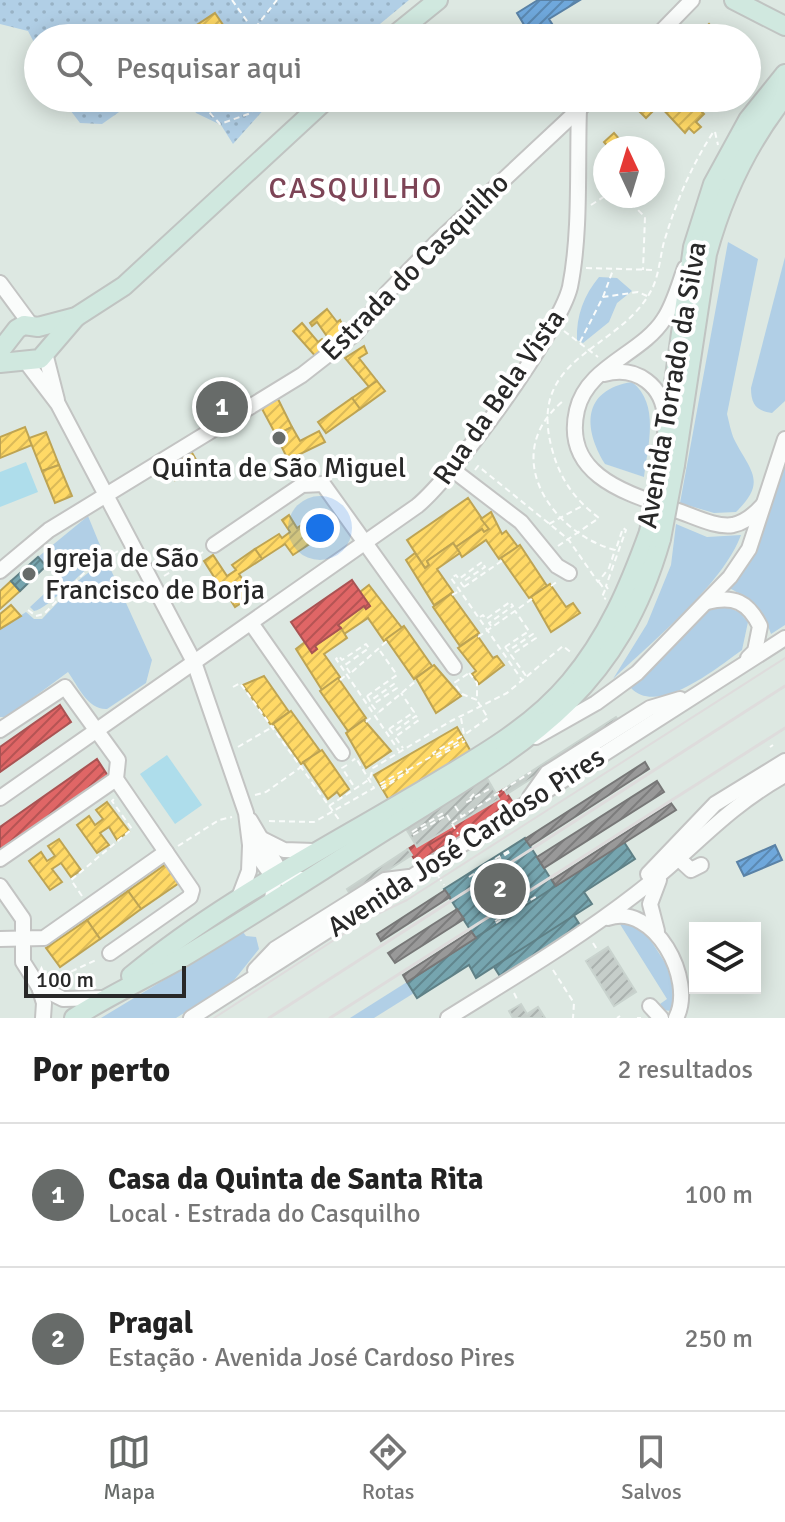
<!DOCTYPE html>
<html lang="pt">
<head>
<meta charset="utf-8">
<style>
	:root { --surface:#fff; --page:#f2f2f2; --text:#222; --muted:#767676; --line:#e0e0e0; --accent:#676b69 }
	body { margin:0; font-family:Signika,sans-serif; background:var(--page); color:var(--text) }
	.controls { position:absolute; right:24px; bottom:24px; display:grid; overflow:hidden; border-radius:0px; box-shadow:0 4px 20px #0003 }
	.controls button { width:72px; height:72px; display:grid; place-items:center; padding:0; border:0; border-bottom:2px solid var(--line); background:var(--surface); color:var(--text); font:40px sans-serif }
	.compass { position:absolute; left:593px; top:136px; width:72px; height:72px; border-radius:50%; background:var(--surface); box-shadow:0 4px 20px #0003; rotate:356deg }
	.scale { position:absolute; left:24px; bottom:20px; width:162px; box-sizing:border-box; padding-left:8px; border:4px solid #282828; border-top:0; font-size:22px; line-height:28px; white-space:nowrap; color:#282828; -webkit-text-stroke:6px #fff; paint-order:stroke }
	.you { position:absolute; left:320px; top:528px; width:28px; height:28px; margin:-20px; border:6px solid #fff; border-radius:50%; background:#1a73e8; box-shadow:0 0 0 12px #1a73e833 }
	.badge { display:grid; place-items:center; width:52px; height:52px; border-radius:50%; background:var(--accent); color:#fff; font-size:26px; font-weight:700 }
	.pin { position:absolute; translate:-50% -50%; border:4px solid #fff; box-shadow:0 2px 8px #0006 }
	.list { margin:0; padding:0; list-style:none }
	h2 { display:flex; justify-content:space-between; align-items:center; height:104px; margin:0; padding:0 32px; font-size:34px }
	h2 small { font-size:26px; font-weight:400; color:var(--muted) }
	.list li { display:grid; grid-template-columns:52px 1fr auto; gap:24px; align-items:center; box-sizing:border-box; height:144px; padding:0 32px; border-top:2px solid var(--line) }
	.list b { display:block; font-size:30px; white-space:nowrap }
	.list p { margin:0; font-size:26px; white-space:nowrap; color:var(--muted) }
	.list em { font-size:26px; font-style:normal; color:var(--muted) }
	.icon { flex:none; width:44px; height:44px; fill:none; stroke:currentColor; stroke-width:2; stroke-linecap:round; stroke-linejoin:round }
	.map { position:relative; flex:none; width:785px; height:1018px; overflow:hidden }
	.search { position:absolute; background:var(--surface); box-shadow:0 4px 20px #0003; left:24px; right:24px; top:24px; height:88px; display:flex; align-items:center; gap:20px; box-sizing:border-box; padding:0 28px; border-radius:44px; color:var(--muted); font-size:30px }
	.sheet { height:392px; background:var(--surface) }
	nav { display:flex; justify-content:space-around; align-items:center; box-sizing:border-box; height:112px; border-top:2px solid var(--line); background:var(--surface); font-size:22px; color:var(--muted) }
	nav a { display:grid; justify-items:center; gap:4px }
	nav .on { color:var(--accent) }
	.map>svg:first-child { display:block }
	.grass { fill:#b1cfe6 }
	.garden { fill:url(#garden-dots) }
	.pitch { fill:#aeddeb }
	.homes { fill:url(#homes-hatch); stroke:#bea453; stroke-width:2 }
	.shops { fill:url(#shops-hatch); stroke:#a95353; stroke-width:2 }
	.schools { fill:url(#schools-hatch); stroke:#5a82a6; stroke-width:2 }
	.public { fill:url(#public-hatch); stroke:#5f8086; stroke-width:2 }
	.industry { fill:url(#industry-hatch); stroke:#777; stroke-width:2 }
	.building { fill:url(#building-hatch); stroke:#c9d3ce; stroke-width:2 }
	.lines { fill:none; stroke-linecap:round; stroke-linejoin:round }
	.minor-casing { stroke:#c3c4c3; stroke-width:18 }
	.major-casing { stroke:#c0c4c2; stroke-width:22 }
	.path { stroke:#fafcfb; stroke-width:2; stroke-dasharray:6 4; stroke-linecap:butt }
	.minor { stroke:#fafcfb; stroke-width:14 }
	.major { stroke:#d0e8df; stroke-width:18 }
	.tram { stroke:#dedcdc; stroke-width:2 }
	.rail { stroke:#dedcdc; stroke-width:3 }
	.major-bridge-casing { stroke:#c0c4c2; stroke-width:22; stroke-linecap:butt }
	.major-bridge { stroke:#d0e8df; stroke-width:18 }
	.poi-dot { fill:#676b69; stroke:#fff; stroke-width:3 }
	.labels { text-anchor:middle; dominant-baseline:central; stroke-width:8; stroke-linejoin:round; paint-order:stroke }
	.street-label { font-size:28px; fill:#282828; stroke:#fff }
	.poi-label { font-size:28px; fill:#282828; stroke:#fff }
	.neighbourhood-label { font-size:30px; letter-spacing:2px; fill:#7d4456; stroke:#fff }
</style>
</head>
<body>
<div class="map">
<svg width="785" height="1018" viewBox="0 0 785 1018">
	<defs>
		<pattern id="garden-dots" width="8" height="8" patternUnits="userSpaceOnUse" patternTransform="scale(2)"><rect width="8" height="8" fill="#b1cfe6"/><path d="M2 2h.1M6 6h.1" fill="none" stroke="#98b2c5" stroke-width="1.8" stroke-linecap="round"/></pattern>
		<pattern id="homes-hatch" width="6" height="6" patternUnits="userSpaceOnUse" patternTransform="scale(2)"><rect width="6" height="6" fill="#ffd966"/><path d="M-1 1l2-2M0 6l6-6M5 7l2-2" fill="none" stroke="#dbba58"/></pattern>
		<pattern id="shops-hatch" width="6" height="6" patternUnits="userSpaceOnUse" patternTransform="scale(2)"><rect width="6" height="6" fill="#e06666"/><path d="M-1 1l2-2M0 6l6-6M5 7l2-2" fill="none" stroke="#b65454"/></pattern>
		<pattern id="schools-hatch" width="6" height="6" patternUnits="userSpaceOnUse" patternTransform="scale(2)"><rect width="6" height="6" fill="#6fa8dc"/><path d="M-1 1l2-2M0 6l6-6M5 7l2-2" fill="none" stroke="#5b89b2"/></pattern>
		<pattern id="public-hatch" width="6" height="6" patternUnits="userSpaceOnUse" patternTransform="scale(2)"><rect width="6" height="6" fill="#76a5af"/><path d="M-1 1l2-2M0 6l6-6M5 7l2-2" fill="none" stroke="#61868e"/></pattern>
		<pattern id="industry-hatch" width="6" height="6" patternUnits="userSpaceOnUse" patternTransform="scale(2)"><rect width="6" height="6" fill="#999"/><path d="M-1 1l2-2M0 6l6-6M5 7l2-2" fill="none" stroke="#7d7d7d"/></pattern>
		<pattern id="building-hatch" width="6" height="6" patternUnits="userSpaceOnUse" patternTransform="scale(2)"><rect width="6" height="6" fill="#c6ceca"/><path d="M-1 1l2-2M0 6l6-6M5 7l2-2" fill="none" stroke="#aab1ae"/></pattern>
	</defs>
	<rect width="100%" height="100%" fill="#dde8e2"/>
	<!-- grass -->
	<g class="grass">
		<path d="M728,242l30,17 -31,155c2,8 4,18 7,25 16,32 34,42 2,73l-22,1 -34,-10z"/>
		<path d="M785,257v144l-13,12c-16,-2 -21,-9 -21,-25z"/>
		<path d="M599,277l18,1 15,13 -15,12 -8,19 -26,21 -6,-3c-1,-24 7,-45 22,-63z"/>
		<path d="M632,382c28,22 16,63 12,95l-39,-13c-22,-36 -23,-74 27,-82z"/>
		<path d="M785,458v167l-14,9c-9,-26 -20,-35 -44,-47z"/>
		<path d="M88,516l16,39c-18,11 -55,54 -70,56l-4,-4 29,-27 -21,-23z"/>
		<path d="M676,524l31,13 34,-2c-18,49 -89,107 -128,144l34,-55 24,-59z"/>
		<path d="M106,559l46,101 -6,23 -39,26c-19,1 -29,-23 -39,-37l-61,45h-7v-88l26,-17 8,7h8l37,-39z"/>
		<path d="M725,606l14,6 9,10 -6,28c-24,17 -84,67 -111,38l80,-80z"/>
		<polygon points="618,921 644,930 675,978 678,989 671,1011 663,1010 660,1004 667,999"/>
		<polygon points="243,932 246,936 256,937 259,949 231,984 176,1018 101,1018"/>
		<polygon points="407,982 414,993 374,1018 350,1018"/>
	</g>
	<!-- garden -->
	<g class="garden">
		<polygon points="0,0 409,0 363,38 38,38 38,50 28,31 0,24"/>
		<polygon points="61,98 139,98 102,124 80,123"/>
		<polygon points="189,98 274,98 233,144 221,125 196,113"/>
	</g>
	<!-- pitch -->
	<g class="pitch">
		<polygon points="26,462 38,492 0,507 0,472"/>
		<polygon points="167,755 202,805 175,824 140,774"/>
	</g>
	<!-- homes -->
	<g class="homes">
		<polygon points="215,13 232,38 177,38"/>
		<polygon points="709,24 722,38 703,38 699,34"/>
		<polygon points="649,98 688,98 704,114 696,122 701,127 694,133 689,128 685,133 659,105 646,118 637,109"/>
		<polygon points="614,133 627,148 609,148 604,142"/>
		<polygon points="327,309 337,322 340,320 347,334 333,345 317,322 312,326 310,323"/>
		<polygon points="302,323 318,342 322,339 330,348 317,358 293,331"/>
		<polygon points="364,346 367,353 359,358 377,381 369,387 345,358"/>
		<polygon points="377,381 385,391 360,409 352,398"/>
		<polygon points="352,398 360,409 326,433 318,422"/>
		<polygon points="278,399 292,427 276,435 261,407"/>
		<polygon points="25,427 32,445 0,458 0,437"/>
		<polygon points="292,427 300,441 319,431 325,442 288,460 276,435"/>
		<polygon points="46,432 59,465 42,471 29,438"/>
		<polygon points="191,451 199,465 175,480 167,466"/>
		<polygon points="59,465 72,496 55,503 42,471"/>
		<polygon points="468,498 489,529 484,532 482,529 456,547 453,543 427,561 429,565 425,568 407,540"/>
		<polygon points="491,512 502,534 506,531 518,547 499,559 486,540 462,557 456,547 482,529 484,532 489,529 481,519"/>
		<polygon points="289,515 297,528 303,524 307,529 320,520 328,532 293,555 285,544 262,559 255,549 279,534 282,538 290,532 282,520"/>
		<polygon points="453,543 460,553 437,569 453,592 434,605 406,560 415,553 425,568 429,565 427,561"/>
		<polygon points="520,545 547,586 529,598 501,558"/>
		<polygon points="255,549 262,559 239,574 253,595 235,607 224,590 228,588 226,585 221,588 204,561 213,555 227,576 236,570 232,565"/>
		<polygon points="11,581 20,591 0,609 0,591"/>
		<polygon points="550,584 566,607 573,603 580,613 551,632 531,597"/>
		<polygon points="369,585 402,628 384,641 368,618 344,634 338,625 364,606 366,609 370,606 360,592"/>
		<polygon points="451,594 479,633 460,646 433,607"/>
		<polygon points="11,605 21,616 0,629 0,614"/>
		<polygon points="404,626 432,666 414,679 386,639"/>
		<polygon points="341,628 347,638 324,654 340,677 322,690 296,649 305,642 312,653 317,649 315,646"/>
		<polygon points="477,635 493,658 497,656 504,665 479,684 472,674 476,671 458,648"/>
		<polygon points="434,665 461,696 436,713 416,678"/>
		<polygon points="264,676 289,712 271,725 243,685"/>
		<polygon points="338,678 366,718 348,731 320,691"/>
		<polygon points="291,711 320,751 301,764 273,724"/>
		<polygon points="364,720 391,751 366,768 346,733"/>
		<polygon points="457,727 475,759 393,807 374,775"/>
		<polygon points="322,750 349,789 340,796 337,792 328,799 303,762"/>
		<polygon points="107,802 129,831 117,840 109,827 100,833 109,845 97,853 77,825 89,816 95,825 103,819 96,810"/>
		<polygon points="59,839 81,870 71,877 61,863 52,869 62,882 50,890 29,861 41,852 47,861 55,856 48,846"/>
		<polygon points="169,862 182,881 141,909 128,891"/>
		<polygon points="128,891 141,909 100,939 87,920"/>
		<polygon points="87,920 100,939 60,967 46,948"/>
	</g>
	<!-- shops -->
	<g class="shops">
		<polygon points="352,580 370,606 366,609 364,606 338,625 341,628 315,646 317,649 312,653 291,622"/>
		<polygon points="60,705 71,722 0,772 0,747"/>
		<polygon points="97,759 108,776 0,853 0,827"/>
		<polygon points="504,789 514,804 418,865 408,849"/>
		<polygon points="450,832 455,839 434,852 429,845"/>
	</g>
	<!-- schools -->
	<g class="schools">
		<polygon points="538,0 580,0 549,19 561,38 532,38 517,13"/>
		<polygon points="775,845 782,860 744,876 737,862"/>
	</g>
	<!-- public -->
	<g class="public">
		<polygon points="38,557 46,566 20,591 11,581"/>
		<polygon points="525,838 585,933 505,984 444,889"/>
		<polygon points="624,842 635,859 584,892 592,904 476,978 469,965 417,998 407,982"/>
	</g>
	<!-- industry -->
	<g class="industry">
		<polygon points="645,762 649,769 530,846 525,839"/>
		<polygon points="657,781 664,792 544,868 537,857"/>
		<polygon points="671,803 676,810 556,886 552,880"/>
		<polygon points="445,890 450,897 381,941 377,934"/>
		<polygon points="457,909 464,919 395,963 388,953"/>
		<polygon points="471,931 476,938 407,982 403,975"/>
	</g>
	<!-- building -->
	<g class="building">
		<polygon points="616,717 620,722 507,794 504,789"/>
		<polygon points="484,773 499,799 417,847 402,822"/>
		<polygon points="408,849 412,855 350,894 347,889"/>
		<polygon points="608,947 636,992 614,1006 586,961"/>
		<polygon points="521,1004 527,1014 538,1007 545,1018 513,1018 509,1011"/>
	</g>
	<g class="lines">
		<!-- minor casing -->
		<g class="minor-casing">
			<g id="minor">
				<polyline points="655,38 692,0"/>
				<path d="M685,268c-6,16 -11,36 -21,51 -22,35 -77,47 -87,91 -15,65 49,83 98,100 17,5 40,18 58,15 13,-3 22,-11 30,-20"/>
				<polyline points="0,283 31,325"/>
				<polyline points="45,353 57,400"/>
				<polyline points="26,362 58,404 194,662 246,813 250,845 270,873 286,879 308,879"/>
				<path d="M604,374c33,-9 60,12 61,45"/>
				<polyline points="453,470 521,522 557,566 569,573"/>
				<polyline points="214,545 302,485 323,484 454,667"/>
				<polyline points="0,571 49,530 302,375 357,332 387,293 437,242 591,98"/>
				<path d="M707,602c27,-7 41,0 53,24l-5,25 -7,7"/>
				<polyline points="251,623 342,753"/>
				<polyline points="0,730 65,687 118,760 116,779 192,890 190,897 110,953"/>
				<polyline points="536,737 596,703 637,673 730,577 749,549 785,439"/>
				<polyline points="530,797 547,773 650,708 680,699"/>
				<path d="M0,798l417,-292c36,-29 143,-176 153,-219 11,-55 7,-122 9,-178"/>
				<polyline points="250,820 276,864 272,900"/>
				<polyline points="262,839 284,850 314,851"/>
				<polyline points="678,858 691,870 701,865"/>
				<polyline points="0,859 116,779"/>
				<polyline points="648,874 715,804 785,761"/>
				<polyline points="0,886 23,919 23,962 39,987 44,1003 43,1018"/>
				<polyline points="238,900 249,871 250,846"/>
				<path d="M608,918c46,-16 88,62 68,100"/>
				<polyline points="657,931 650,904 659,880"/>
				<polyline points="0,939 44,938 166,852"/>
				<polyline points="255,970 275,949 385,880 409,877"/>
				<polyline points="39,987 63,999 104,998"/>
				<polyline points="650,1006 661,1018"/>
				<polyline points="191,1018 785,638"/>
				<path d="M448,1018c64,-40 130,-79 189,-125 54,-41 85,-83 148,-118"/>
			</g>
		</g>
		<!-- major casing -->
		<g class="major-casing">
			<g id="major">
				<polyline points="734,0 785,26"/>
				<polyline points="391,38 438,0"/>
				<polyline points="0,351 17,329 24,325 38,327 76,317 124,286 328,98"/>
				<polyline points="0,363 40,359 76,317"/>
				<polyline points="663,462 693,247 713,184 748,120 785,74"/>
				<path d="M675,465l32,-211c16,-59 40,-110 78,-158"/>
				<path d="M131,976c85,-71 186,-123 282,-180 55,-33 115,-64 157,-114 38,-45 59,-95 79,-150"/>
				<path d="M74,1018c32,-21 67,-37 101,-56 71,-42 141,-88 211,-132 131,-83 229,-130 275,-291"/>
			</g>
		</g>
		<!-- path -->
		<g class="path">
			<polyline points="232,0 259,38"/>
			<polyline points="255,28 277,0"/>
			<polyline points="196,98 220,124 251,113 264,98"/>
			<polyline points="715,132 718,145"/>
			<polyline points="624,196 645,217 643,270"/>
			<polyline points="591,205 605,196"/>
			<polyline points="586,268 655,270"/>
			<polyline points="603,297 613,270"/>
			<polyline points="564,331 598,357"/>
			<polyline points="580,342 603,297 638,292 647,296"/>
			<path d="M475,470l3,-4 90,73 30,43 11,-14 6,-18c-64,-17 -116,-95 -53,-148"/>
			<polyline points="549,524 582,506"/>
			<path d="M558,546l41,-28c-25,-19 -39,-39 -47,-69 -26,-95 68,-97 100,-160 7,-14 8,-32 12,-47 12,-40 27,-76 50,-111"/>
			<polyline points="164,576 203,552"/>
			<polyline points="599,582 605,590 602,597 606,599"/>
			<polyline points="551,586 558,581"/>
			<polyline points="464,587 461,583 485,567 482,562 459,579 456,575 451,578 522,680"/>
			<polyline points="464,587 503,560"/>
			<polyline points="608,589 606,586 626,530 623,528 616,549"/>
			<polyline points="452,595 459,591"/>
			<polyline points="28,610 36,616 44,614 89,568 120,550"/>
			<polyline points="480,617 483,615 486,619 510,602 513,606 489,623 492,627"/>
			<polyline points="478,637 532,599"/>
			<polyline points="505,647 508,651 533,634 536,638 511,655 526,676"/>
			<polyline points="505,647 529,631 515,611"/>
			<polyline points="352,672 387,641"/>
			<polyline points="350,673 345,665 369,648 366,644 342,660 339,656 336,659 399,751"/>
			<polygon points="469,673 477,683 477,700 462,694 454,683"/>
			<polyline points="340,680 346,675"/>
			<polyline points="233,687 240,683 340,821"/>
			<polyline points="367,696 370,701 394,684 397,688 372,705 378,713"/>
			<polyline points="367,696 397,675 378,648"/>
			<polyline points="379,712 417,680"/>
			<polyline points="461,718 464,735 488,718 478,702"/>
			<polyline points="366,722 373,716"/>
			<polyline points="389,729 392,733 416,716 419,720 395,737 403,748"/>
			<polyline points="389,729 414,712 401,693"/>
			<polyline points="462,736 433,753 436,758 465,741"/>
			<polyline points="238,747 274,726"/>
			<polyline points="770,747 773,745"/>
			<polyline points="436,755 463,739"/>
			<polyline points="347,765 342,768 355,788"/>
			<polyline points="408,770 434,755"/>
			<polyline points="380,784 406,769 408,772 382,789"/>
			<polyline points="381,787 407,772"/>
			<polyline points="474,794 467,802 489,789"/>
			<polyline points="255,795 266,792 304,765"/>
			<polyline points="329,806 370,779 373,768 451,721 507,693 563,646 573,654"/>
			<polyline points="455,806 462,817"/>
			<polyline points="447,815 458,834"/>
			<polyline points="269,821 314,822 374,788 356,758 352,761"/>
			<polyline points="452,823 531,772"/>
			<polyline points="412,832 445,812"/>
			<polyline points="413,835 447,815"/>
			<polyline points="178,846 219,820 232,817"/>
			<polyline points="495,859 510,850"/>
			<polyline points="496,861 511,851"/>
			<polyline points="438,876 444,885"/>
			<polyline points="469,877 483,868"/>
			<polyline points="509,883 524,874"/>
			<polyline points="82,896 71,880 132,829 112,801 115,798"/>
			<polyline points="482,899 497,890"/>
			<polyline points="483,901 498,891"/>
			<polyline points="522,905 537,896"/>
			<polyline points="495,921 510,912"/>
			<polyline points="496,923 511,913"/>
			<polyline points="593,943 598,951"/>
			<polyline points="553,970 574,1003 573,1018"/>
			<polyline points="53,980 98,959"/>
			<polyline points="514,993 518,1001"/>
			<polyline points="617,1018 620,1016"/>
			<polyline points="637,1018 641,1018"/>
		</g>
		<!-- minor -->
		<use href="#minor" class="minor"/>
		<!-- major -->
		<use href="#major" class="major"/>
		<!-- tram -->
		<polyline class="tram" points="214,1018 365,920 407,900 785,658"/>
		<!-- rail -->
		<g class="rail">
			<polyline points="269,1018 785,686"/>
			<polyline points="330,1018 785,728"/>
		</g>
		<!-- major-bridge casing -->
		<g class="major-bridge-casing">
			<g id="major-bridge">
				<polyline points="649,532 663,462"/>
				<polyline points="661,539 675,465"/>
			</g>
		</g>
		<!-- major-bridge -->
		<use href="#major-bridge" class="major-bridge"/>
	</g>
	<!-- markers -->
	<g class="poi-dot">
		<circle cx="279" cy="438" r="8"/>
		<circle cx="29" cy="574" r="8"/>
	</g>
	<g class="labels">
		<!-- street labels -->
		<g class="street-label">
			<text transform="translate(415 267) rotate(-45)">Estrada do Casquilho</text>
			<text transform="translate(672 385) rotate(-80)">Avenida Torrado da Silva</text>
			<text transform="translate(499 397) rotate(-55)">Rua da Bela Vista</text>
			<text transform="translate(466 842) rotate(-33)">Avenida José Cardoso Pires</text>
		</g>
		<!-- poi labels -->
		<g class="poi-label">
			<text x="279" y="468">Quinta de São Miguel</text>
			<text x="45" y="558" text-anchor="start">Igreja de São<tspan x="45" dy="32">Francisco de Borja</tspan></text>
		</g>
		<!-- neighbourhood labels -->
		<g class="neighbourhood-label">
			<text x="356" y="188">CASQUILHO</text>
		</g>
	</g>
</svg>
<div class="controls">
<button><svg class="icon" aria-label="layers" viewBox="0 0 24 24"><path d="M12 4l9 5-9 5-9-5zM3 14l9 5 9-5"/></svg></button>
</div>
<svg class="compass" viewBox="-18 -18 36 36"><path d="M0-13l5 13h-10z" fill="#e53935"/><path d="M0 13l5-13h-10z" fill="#767676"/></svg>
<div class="scale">100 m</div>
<div class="you"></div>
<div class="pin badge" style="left:222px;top:407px">1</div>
<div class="pin badge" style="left:500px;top:889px">2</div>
<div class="search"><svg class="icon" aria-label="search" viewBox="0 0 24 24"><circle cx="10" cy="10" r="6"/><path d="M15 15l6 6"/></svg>Pesquisar aqui</div>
</div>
<section class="sheet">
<h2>Por perto<small>2 resultados</small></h2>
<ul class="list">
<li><span class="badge">1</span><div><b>Casa da Quinta de Santa Rita</b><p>Local · Estrada do Casquilho</p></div><em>100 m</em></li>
<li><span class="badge">2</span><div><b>Pragal</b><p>Estação · Avenida José Cardoso Pires</p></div><em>250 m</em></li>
</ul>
</section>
<nav>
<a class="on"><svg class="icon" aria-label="map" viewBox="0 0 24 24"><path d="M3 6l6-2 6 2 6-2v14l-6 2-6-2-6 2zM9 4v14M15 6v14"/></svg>Mapa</a>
<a><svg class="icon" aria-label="directions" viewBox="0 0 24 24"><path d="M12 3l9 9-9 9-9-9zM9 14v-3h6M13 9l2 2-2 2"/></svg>Rotas</a>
<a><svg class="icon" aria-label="saved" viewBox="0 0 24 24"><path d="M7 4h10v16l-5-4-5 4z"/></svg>Salvos</a>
</nav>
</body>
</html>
